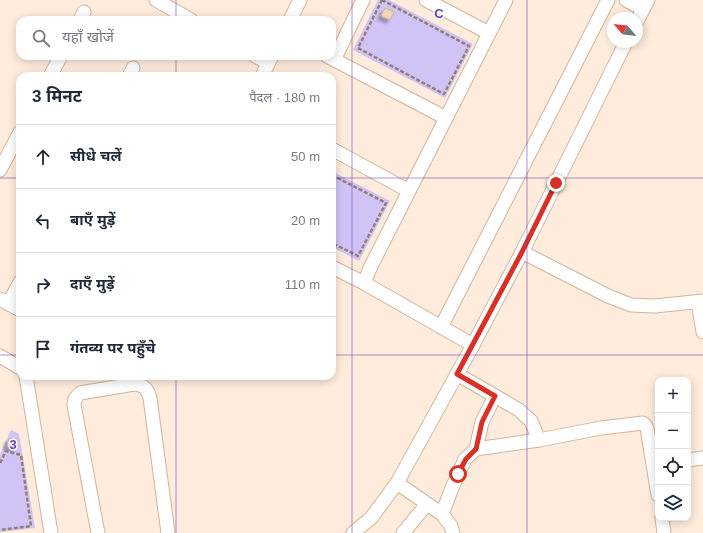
<!DOCTYPE html>
<html lang="hi">
<head>
<meta charset="utf-8">
<style>
	:root { --surface:#fff; --page:#f6f6f7; --text:#1f2937; --muted:#747a83; --line:#e0e1e3 }
	body { margin:0; font-family:Arial,"Noto Sans Devanagari",sans-serif; background:var(--page); color:var(--text) }
	.controls { position:absolute; right:12px; bottom:12px; display:grid; overflow:hidden; border-radius:8px; box-shadow:0 2px 10px #0003 }
	.controls button { width:36px; height:36px; display:grid; place-items:center; padding:0; border:0; border-bottom:1px solid var(--line); background:var(--surface); color:var(--text); font:20px sans-serif }
	.compass { position:absolute; left:607px; top:12px; width:36px; height:36px; border-radius:50%; background:var(--surface); box-shadow:0 2px 10px #0003; rotate:297deg }
	.stop { position:absolute; width:12px; height:12px; margin:-9px; border:3px solid #d93025; border-radius:50%; background:#fff }
	.stop.end { background:#d93025; border-color:#fff; box-shadow:0 1px 4px #0008 }
	.list { margin:0; padding:0; list-style:none }
	h2 { display:flex; justify-content:space-between; align-items:center; height:52px; margin:0; padding:0 16px; font-size:17px }
	h2 small { font-size:13px; font-weight:400; color:var(--muted) }
	.list li { display:grid; grid-template-columns:26px 1fr auto; gap:12px; align-items:center; box-sizing:border-box; height:64px; padding:0 16px; border-top:1px solid var(--line) }
	.list b { display:block; font-size:15px; white-space:nowrap }
	.list em { font-size:13px; font-style:normal; color:var(--muted) }
	.icon { flex:none; width:22px; height:22px; fill:none; stroke:currentColor; stroke-width:2; stroke-linecap:round; stroke-linejoin:round }
	.map { position:relative; flex:none; width:703px; height:533px; overflow:hidden }
	.search { position:absolute; background:var(--surface); box-shadow:0 2px 10px #0003; left:16px; top:16px; width:320px; height:44px; display:flex; align-items:center; gap:10px; box-sizing:border-box; padding:0 14px; border-radius:12px; color:var(--muted); font-size:15px }
	.panel { position:absolute; background:var(--surface); box-shadow:0 2px 10px #0003; left:16px; top:72px; width:320px; height:308px; border-radius:12px }
	.map>svg:first-child { display:block }
	.green { fill:#d1c3f5 }
	.building { fill:#f4d5bc; stroke:#cfb198; filter:url(#shadow) }
	.lines { fill:none; stroke-linecap:round; stroke-linejoin:round }
	.minor-casing { stroke:#d2b39b; stroke-width:15 }
	.path { stroke:#908174; stroke-width:2.5; stroke-dasharray:4 2; stroke-linecap:butt }
	.minor { stroke:#fff; stroke-width:13 }
	.route { stroke:#d93025; stroke-width:5 }
	.grid { fill:none; stroke:#6c3cb3; stroke-width:1; stroke-opacity:0.55 }
	.grid-label { font-size:13px; text-anchor:middle; font-weight:bold; fill:#6c3cb3; stroke:#fdfdfd; stroke-width:3; stroke-linejoin:round; paint-order:stroke }
</style>
</head>
<body>
<div class="map">
<svg width="703" height="533" viewBox="0 0 703 533">
	<defs>
		<filter id="shadow"><feDropShadow dx="-3.5" dy="3.5" stdDeviation="1" flood-color="#0004"/></filter>
	</defs>
	<rect width="100%" height="100%" fill="#ffecdc"/>
	<!-- green -->
	<g class="green">
		<polygon points="378,0 389,0 473,44 445,98 353,50"/>
		<polygon points="332,171 390,201 359,261 332,247"/>
		<polygon points="11,430 19,434 35,528 0,532 0,454"/>
	</g>
	<!-- building -->
	<g class="building">
		<polygon points="385,8 394,12 390,20 381,16"/>
		<polygon points="9,438 18,441 15,448 7,446"/>
	</g>
	<g class="lines">
		<!-- minor casing -->
		<g class="minor-casing">
			<g id="minor">
				<polyline points="156,0 191,20"/>
				<polyline points="426,0 489,33"/>
				<polyline points="626,0 643,9"/>
				<polyline points="80,20 84,12"/>
				<polyline points="290,20 300,0"/>
				<polyline points="637,21 648,0"/>
				<polyline points="255,56 268,63"/>
				<polyline points="327,56 446,118"/>
				<polyline points="334,60 363,0"/>
				<polyline points="50,76 61,56"/>
				<polyline points="129,76 133,68"/>
				<polyline points="262,76 272,56"/>
				<polyline points="332,149 409,191"/>
				<polyline points="0,170 20,132"/>
				<polyline points="522,252 608,296 631,305 655,306 703,301"/>
				<polyline points="332,267 364,283"/>
				<polyline points="0,299 20,310"/>
				<polyline points="698,302 703,332"/>
				<polyline points="8,304 20,282"/>
				<polyline points="441,327 608,0"/>
				<polyline points="473,345 364,283 371,266 506,0"/>
				<polyline points="0,356 20,368"/>
				<polyline points="457,374 519,410 531,421 539,440"/>
				<polyline points="26,376 51,533"/>
				<polyline points="476,449 482,422 495,396"/>
				<polyline points="688,460 703,458"/>
				<polyline points="397,483 442,514 451,526 453,533"/>
				<polyline points="442,514 452,488 465,459 476,449 539,440 601,428 643,423 647,428 658,495"/>
				<polyline points="662,518 664,533"/>
				<path d="M98,533l-24,-128 1,-6 5,-6 54,-9c10,1 13,4 16,14l18,135"/>
				<polyline points="353,533 371,518 397,483 473,345 522,252 626,42"/>
				<polyline points="403,533 427,504"/>
			</g>
		</g>
		<!-- path -->
		<g class="path">
			<polygon points="382,0 469,46 444,94 358,48"/>
			<polyline points="332,175 386,203 358,256 332,243"/>
			<polyline points="0,463 6,451 21,455 31,526 0,530"/>
		</g>
		<!-- minor -->
		<use href="#minor" class="minor"/>
	</g>
	<g class="lines">
		<!-- route -->
		<polyline class="route" points="458,474 466,459 476,449 482,422 495,396 457,374 522,252 556,183"/>
	</g>
	<!-- grid -->
	<path class="grid" d="M176,0v20M352,0v533M527,0v533M176,56v20M0,178h20M332,178h371M0,355h20M332,355h371M176,376v157"/>
	<g class="grid-label">
		<text x="439" y="18">C</text>
		<text x="13" y="449">3</text>
	</g>
</svg>
<div class="controls">
<button>+</button>
<button>−</button>
<button><svg class="icon" aria-label="locate" viewBox="0 0 24 24"><circle cx="12" cy="12" r="6"/><path d="M12 2v4M12 18v4M2 12h4M18 12h4"/></svg></button>
<button><svg class="icon" aria-label="layers" viewBox="0 0 24 24"><path d="M12 4l9 5-9 5-9-5zM3 14l9 5 9-5"/></svg></button>
</div>
<svg class="compass" viewBox="-18 -18 36 36"><path d="M0-13l5 13h-10z" fill="#e53935"/><path d="M0 13l5-13h-10z" fill="#747a83"/></svg>
<div class="stop" style="left:458px;top:474px"></div>
<div class="stop end" style="left:556px;top:183px"></div>
<div class="search"><svg class="icon" aria-label="search" viewBox="0 0 24 24"><circle cx="10" cy="10" r="6"/><path d="M15 15l6 6"/></svg>यहाँ खोजें</div>
<section class="panel">
<h2>3 मिनट<small>पैदल · 180 m</small></h2>
<ul class="list">
<li><svg class="icon" aria-label="ahead" viewBox="0 0 24 24"><path d="M12 20V5M6 11l6-6 6 6"/></svg><div><b>सीधे चलें</b></div><em>50 m</em></li>
<li><svg class="icon" aria-label="left" viewBox="0 0 24 24"><path d="M17 20v-9H6M10 6l-5 5 5 5"/></svg><div><b>बाएँ मुड़ें</b></div><em>20 m</em></li>
<li><svg class="icon" aria-label="right" viewBox="0 0 24 24"><path d="M7 20v-9h11M14 6l5 5-5 5"/></svg><div><b>दाएँ मुड़ें</b></div><em>110 m</em></li>
<li><svg class="icon" aria-label="arrive" viewBox="0 0 24 24"><path d="M6 21V4h12l-3 4 3 4H6"/></svg><div><b>गंतव्य पर पहुँचे</b></div></li>
</ul>
</section>
</div>
</body>
</html>
